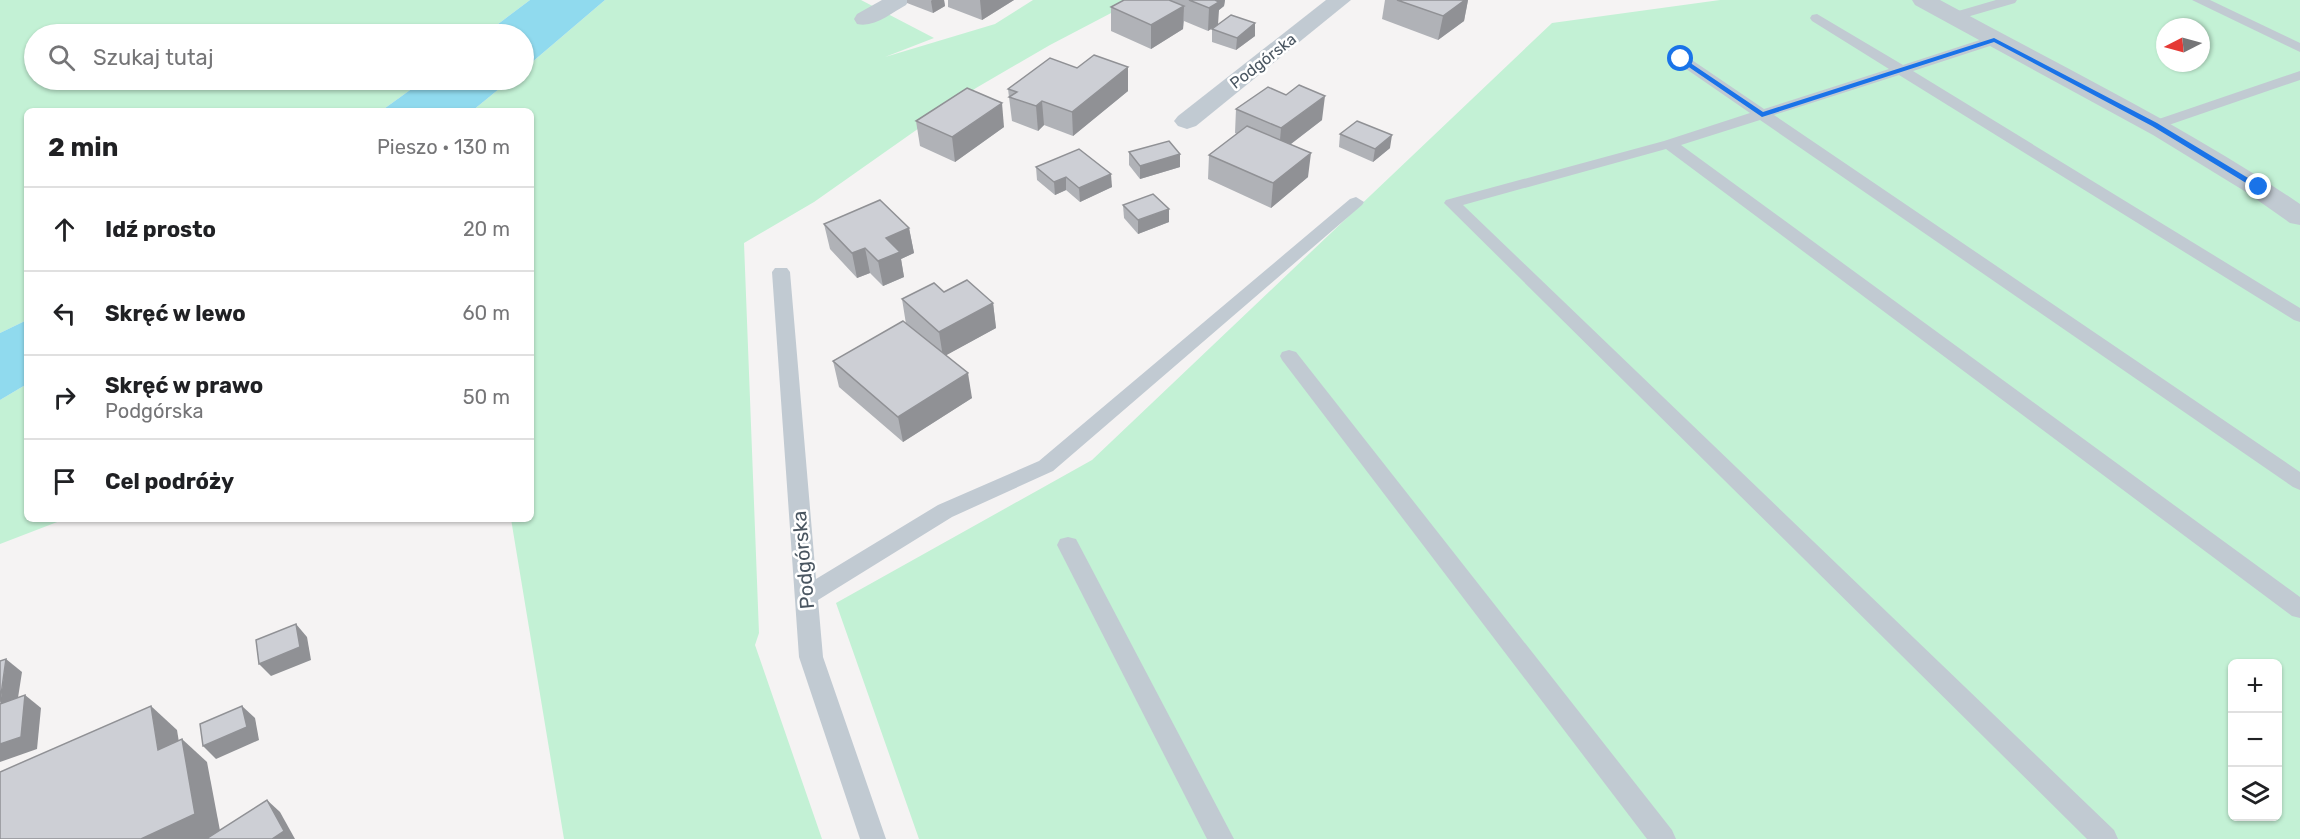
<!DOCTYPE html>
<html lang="pl">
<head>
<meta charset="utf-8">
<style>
	:root { --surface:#fff; --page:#f2f2f2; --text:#202124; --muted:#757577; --line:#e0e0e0 }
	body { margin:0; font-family:Rubik,sans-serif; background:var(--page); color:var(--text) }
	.controls { position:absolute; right:18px; bottom:18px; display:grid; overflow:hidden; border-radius:9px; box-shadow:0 2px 4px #0004 }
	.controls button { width:54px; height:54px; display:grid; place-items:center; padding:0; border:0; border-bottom:2px solid var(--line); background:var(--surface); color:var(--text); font:30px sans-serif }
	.compass { position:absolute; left:2156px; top:18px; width:54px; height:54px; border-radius:50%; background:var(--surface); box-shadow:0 2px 4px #0004; rotate:264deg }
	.stop { position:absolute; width:18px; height:18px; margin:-14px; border:4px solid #1a73e8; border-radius:50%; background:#fff }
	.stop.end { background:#1a73e8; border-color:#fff; box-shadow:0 2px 6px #0008 }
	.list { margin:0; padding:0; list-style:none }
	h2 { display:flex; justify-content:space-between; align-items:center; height:78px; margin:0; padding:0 24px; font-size:26px }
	h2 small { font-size:20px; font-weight:400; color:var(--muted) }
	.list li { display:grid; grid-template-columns:39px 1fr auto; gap:18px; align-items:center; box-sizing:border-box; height:84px; padding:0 24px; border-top:2px solid var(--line) }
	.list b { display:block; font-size:22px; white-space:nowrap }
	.list p { margin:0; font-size:20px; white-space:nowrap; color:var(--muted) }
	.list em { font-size:20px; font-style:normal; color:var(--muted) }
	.icon { flex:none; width:33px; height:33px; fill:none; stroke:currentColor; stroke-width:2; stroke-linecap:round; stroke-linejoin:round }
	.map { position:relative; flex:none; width:2300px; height:839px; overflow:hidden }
	.search { position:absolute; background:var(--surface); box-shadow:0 2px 4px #0004; left:24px; top:24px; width:510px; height:66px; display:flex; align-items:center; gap:15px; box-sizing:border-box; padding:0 21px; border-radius:33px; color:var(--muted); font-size:22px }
	.panel { position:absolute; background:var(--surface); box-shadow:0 2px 4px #0004; left:24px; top:108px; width:510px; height:414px; border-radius:9px }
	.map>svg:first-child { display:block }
	.green { fill:#c3f1d5; fill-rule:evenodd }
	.water { fill:#90daee }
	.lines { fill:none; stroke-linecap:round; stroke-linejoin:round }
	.service { fill:#c1cad2; fill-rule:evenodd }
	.minor { fill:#c1cad2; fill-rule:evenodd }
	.wall { fill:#b0b2b7 }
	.shaded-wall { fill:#909195 }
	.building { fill:#cdcfd5; stroke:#909195; stroke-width:1.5 }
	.route { fill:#1a73e8 }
	.labels { text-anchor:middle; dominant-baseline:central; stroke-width:5; stroke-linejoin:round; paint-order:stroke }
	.far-street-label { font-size:16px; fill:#4a5661; stroke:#fff }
	.street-label { font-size:20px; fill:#4a5661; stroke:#fff }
</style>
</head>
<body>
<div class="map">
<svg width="2300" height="839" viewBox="0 0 2300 839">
	<rect width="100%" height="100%" fill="#f5f3f3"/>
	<!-- green -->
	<g class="green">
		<polygon points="0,0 530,0 485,34 34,34 34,80 424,80 381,111 27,111 27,320 0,333"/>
		<polygon points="605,0 861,0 934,38 885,57 995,24 1033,0 1136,0 1050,45 976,88 814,202 744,243 759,633 755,645 822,839 564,839 511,519 531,519 531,111 472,111 510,80 524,80 524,69"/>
		<path d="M1720,0h580v839h-1381l-83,-236 256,-143 460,-437zM2165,27h36v36h-36zM2232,664h46v152h-46z"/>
		<polygon points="27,384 27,519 65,519 0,544 0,400"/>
	</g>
	<!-- water -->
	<g class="water">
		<polygon points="530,0 605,0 524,69 524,34 485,34"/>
		<polygon points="424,80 510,80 472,111 381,111"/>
		<polygon points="27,320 27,384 0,400 0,333"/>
	</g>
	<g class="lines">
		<!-- service -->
		<g class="service">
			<polygon points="1996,0 2017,0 2015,3 1953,21 1946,17 1948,14"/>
			<polygon points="2192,0 2210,0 2300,43 2300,52"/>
			<polygon points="1817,14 1903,65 1989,37 1999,37 2001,40 1999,43 1913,71 2300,308 2300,322 2294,320 1899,75 1774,115 2300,472 2300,490 2293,487 1760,120 1681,145 2300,597 2300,618 2292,616 1666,149 1463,205 2114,830 2118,839 2087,839 1444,203 1446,200 1664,141 1750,113 1676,62 1674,59 1676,56 1686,56 1764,109 1889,69 1812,21 1810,18 1812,15"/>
			<polygon points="2300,71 2300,80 2160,128 2155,130 2147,125 2150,122"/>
			<polygon points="1356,197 1364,202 1362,205 1053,471 952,517 818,600 823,657 886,839 860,839 799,657 772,272 775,268 787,268 790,272 816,579 938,505 1039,461 1350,199"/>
			<polygon points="1289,350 1296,352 1672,830 1676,839 1647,839 1282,360 1280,356 1282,352"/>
			<polygon points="1068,537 1076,539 1234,839 1207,839 1057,545 1060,539"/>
		</g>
		<!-- minor -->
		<g class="minor">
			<path d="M882,0h27l-3,5c-15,8 -31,23 -49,19l-3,-5 3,-5z"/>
			<polygon points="1326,0 1351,0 1196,126 1187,129 1178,126 1174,121 1178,116"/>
			<path d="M1912,0h28c121,66 246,126 360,204v21l-10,-2 -44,-31 -93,-57 -238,-130z"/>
		</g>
	</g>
	<!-- wall -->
	<g class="wall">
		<polygon points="907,0 944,0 945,6 933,13 907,3"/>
		<polygon points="948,0 1014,0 982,20 948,7"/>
		<polygon points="1124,0 1225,0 1224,6 1219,10 1208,31 1184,21 1183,29 1151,49 1111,31 1111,7"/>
		<polygon points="1385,0 1468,0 1464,21 1438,40 1382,19"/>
		<polygon points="1255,23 1255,36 1236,50 1212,42 1212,29"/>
		<polygon points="1008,89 1128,91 1073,136 1044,125 1038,131 1012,121"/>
		<polygon points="1236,109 1322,120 1291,144 1308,177 1271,208 1208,179 1209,155 1237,134 1235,133"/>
		<polygon points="916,121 1004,127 955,162 920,146"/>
		<polygon points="1340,134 1390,148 1373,162 1339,147"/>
		<polygon points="1129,152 1180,154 1180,167 1140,179 1129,165"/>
		<polygon points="1036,167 1112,187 1080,202 1066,190 1055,195 1037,180"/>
		<polygon points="1123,205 1169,209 1169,222 1138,234 1124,218"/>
		<polygon points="824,224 909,228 914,253 901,259 904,277 883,286 870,273 857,278 830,249"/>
		<polygon points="944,292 993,303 996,328 946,355 972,398 903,442 839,387 833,361 906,324 902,299"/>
	</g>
	<!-- shaded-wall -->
	<g class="shaded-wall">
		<polygon points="932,0 944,0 945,6 933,13 931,1"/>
		<polygon points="980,0 1014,0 982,20"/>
		<polygon points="1204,0 1225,0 1224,6 1219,10 1218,25 1208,31 1209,8"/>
		<polygon points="1465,0 1468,0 1464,21 1438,40 1443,16"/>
		<polygon points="1184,6 1183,29 1151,49 1151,25"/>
		<polygon points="1255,23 1255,36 1236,50 1237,38"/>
		<polygon points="1128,67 1128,91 1073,136 1072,112"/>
		<polygon points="1325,96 1322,120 1279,153 1281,128"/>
		<polygon points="1042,101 1044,125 1038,131 1036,106"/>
		<polygon points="1002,103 1004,127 955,162 952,137"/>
		<polygon points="1392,135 1390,148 1373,162 1375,149"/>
		<polygon points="1311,153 1308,177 1271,208 1273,183"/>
		<polygon points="1180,154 1180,167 1140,179 1140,166"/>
		<polygon points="1111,174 1112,187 1080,202 1079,188"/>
		<polygon points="1066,177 1066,190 1055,195 1054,182"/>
		<polygon points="1169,209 1169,222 1138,234 1138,220"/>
		<polygon points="909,228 914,253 901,259 904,277 883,286 878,261 886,238"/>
		<polygon points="865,248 870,273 857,278 852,253"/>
		<polygon points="993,303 996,328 943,357 939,332"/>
		<polygon points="968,373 972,398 903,442 898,417"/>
		<polygon points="296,624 307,637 311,660 271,676 259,664"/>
		<polygon points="6,659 22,672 15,717 0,705"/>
		<polygon points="25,695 41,708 37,749 0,762 0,744"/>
		<polygon points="151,706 177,730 184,773 158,750"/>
		<polygon points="242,706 255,718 259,740 216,759 203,746"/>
		<polygon points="182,739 207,762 221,836 214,839 141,839"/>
		<polygon points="267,800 280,812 295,839 272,839"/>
	</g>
	<!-- building -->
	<g class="building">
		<polygon points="1124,0 1169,0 1184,6 1151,25 1111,7"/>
		<polygon points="1189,0 1215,0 1219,2 1209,8"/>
		<polygon points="1397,0 1465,0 1443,16"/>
		<polygon points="1231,15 1255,23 1237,38 1212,29"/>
		<polygon points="1094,55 1128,67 1072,112 1042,101 1036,106 1009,97 1017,92 1008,89 1050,58 1077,68"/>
		<polygon points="1299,85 1325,96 1281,128 1236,109 1268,87 1286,95"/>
		<polygon points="967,88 1002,103 952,137 916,121"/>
		<polygon points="1357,121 1392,135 1375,149 1340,134"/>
		<polygon points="1247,126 1311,153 1273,183 1209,155"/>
		<polygon points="1169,141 1180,154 1140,166 1129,152"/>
		<polygon points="1079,149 1111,174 1079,188 1066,177 1054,182 1036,167"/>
		<polygon points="1153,194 1169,209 1138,220 1123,205"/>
		<polygon points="880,200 909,228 886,238 900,252 878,261 865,248 852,253 824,224"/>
		<polygon points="967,280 993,303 939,332 902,299 934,283 944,292"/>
		<polygon points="903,321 968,373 898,417 833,361"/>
		<polygon points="296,624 300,647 259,664 256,640"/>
		<polygon points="6,659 0,702 0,661"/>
		<polygon points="25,695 21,737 0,744 0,704"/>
		<polygon points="151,706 158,750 182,739 195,814 141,839 0,839 0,772"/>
		<polygon points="242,706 247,727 203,746 200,724"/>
		<polygon points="267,800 284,831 272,839 206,839"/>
	</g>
	<!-- route -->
	<polygon class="route" points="1994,38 2157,123 2263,187 2256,189 2152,126 1994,42 1762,117 1677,59 1683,58 1763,112"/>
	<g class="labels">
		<!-- far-street labels -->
		<g class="far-street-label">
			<text transform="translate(1263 61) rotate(-38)">Podgórska</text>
		</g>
		<!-- street labels -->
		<g class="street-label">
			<text transform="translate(803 560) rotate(-95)">Podgórska</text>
		</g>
	</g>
</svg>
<div class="controls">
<button>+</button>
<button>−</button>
<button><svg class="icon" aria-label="layers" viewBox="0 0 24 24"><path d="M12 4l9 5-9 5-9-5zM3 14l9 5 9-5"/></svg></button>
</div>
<svg class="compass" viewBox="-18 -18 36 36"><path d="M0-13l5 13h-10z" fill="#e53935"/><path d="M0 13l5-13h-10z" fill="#757577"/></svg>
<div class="stop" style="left:1681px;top:59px"></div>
<div class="stop end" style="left:2259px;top:187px"></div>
<div class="search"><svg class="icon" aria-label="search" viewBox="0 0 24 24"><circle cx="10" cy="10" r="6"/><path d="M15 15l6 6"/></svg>Szukaj tutaj</div>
<section class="panel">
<h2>2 min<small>Pieszo · 130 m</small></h2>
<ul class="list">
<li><svg class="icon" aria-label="ahead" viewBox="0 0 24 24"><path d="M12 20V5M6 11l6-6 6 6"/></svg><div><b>Idź prosto</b></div><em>20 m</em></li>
<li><svg class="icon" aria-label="left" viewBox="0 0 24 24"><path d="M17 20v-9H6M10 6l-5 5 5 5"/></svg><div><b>Skręć w lewo</b></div><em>60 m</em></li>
<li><svg class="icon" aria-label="right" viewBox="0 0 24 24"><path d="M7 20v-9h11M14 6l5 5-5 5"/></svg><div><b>Skręć w prawo</b><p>Podgórska</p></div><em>50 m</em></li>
<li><svg class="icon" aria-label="arrive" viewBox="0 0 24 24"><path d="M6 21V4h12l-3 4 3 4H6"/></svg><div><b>Cel podróży</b></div></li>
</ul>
</section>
</div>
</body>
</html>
